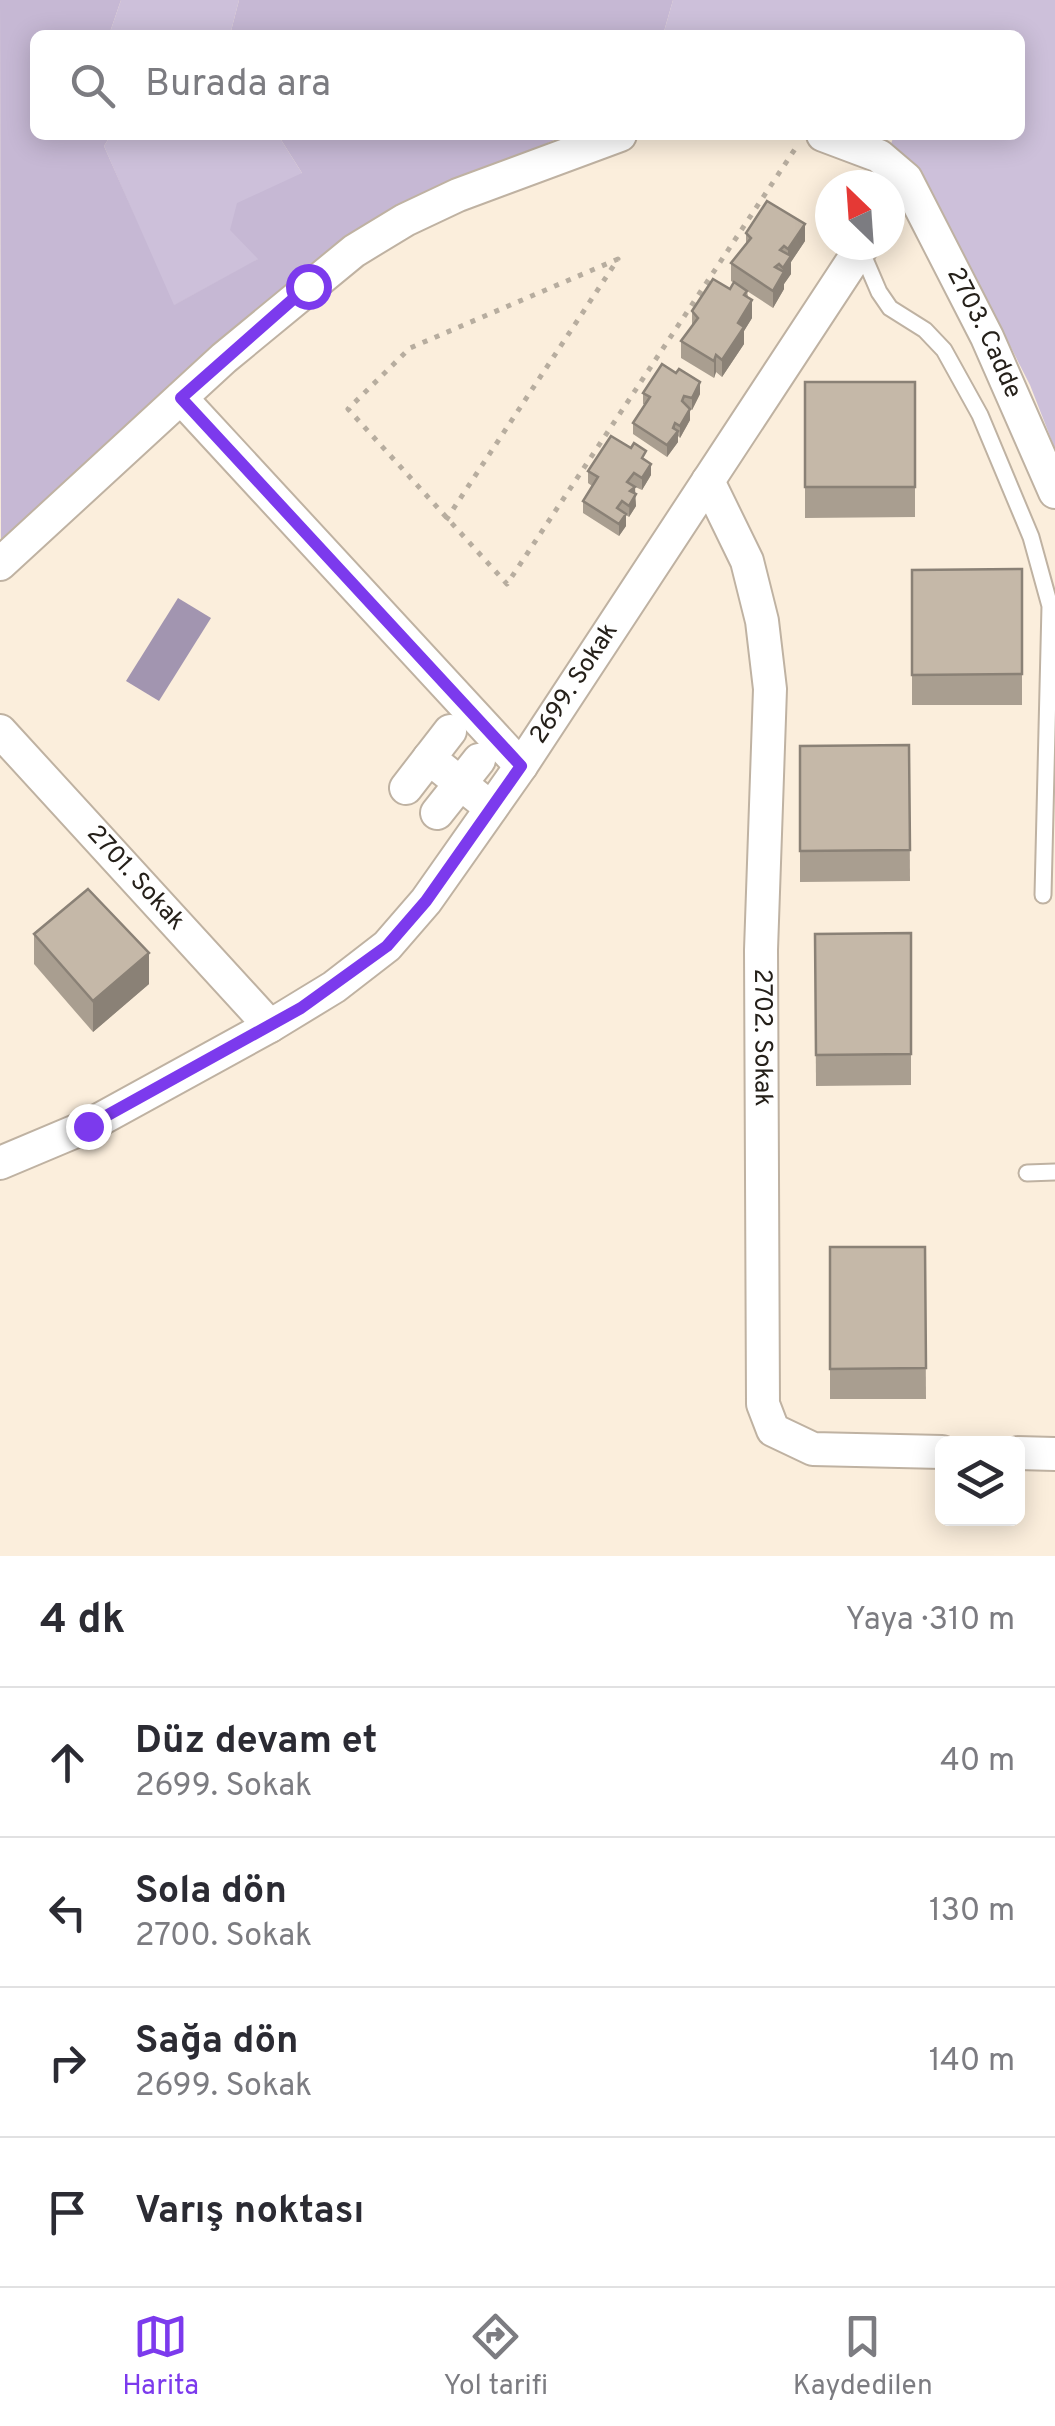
<!DOCTYPE html>
<html lang="tr">
<head>
<meta charset="utf-8">
<style>
	:root { --surface:#fff; --page:#f7f7f7; --text:#2b2b33; --muted:#7c7c81; --line:#e1e1e2; --accent:#7c3aed }
	body { margin:0; font-family:Overpass,sans-serif; background:var(--page); color:var(--text) }
	.controls { position:absolute; right:30px; bottom:30px; display:grid; overflow:hidden; border-radius:15px; box-shadow:0 5px 25px #0003 }
	.controls button { width:90px; height:90px; display:grid; place-items:center; padding:0; border:0; border-bottom:2px solid var(--line); background:var(--surface); color:var(--text); font:50px sans-serif }
	.compass { position:absolute; left:815px; top:170px; width:90px; height:90px; border-radius:50%; background:var(--surface); box-shadow:0 5px 25px #0003; rotate:335deg }
	.stop { position:absolute; width:30px; height:30px; margin:-22px; border:8px solid #7c3aed; border-radius:50%; background:#fff }
	.stop.end { background:#7c3aed; border-color:#fff; box-shadow:0 2px 10px #0008 }
	.list { margin:0; padding:0; list-style:none }
	h2 { display:flex; justify-content:space-between; align-items:center; height:130px; margin:0; padding:0 40px; font-size:42px }
	h2 small { font-size:32px; font-weight:400; color:var(--muted) }
	.list li { display:grid; grid-template-columns:65px 1fr auto; gap:30px; align-items:center; box-sizing:border-box; height:150px; padding:0 40px; border-top:2px solid var(--line) }
	.list b { display:block; font-size:38px; white-space:nowrap }
	.list p { margin:0; font-size:32px; white-space:nowrap; color:var(--muted) }
	.list em { font-size:32px; font-style:normal; color:var(--muted) }
	.icon { flex:none; width:55px; height:55px; fill:none; stroke:currentColor; stroke-width:2; stroke-linecap:round; stroke-linejoin:round }
	.map { position:relative; flex:none; width:1055px; height:1556px; overflow:hidden }
	.search { position:absolute; background:var(--surface); box-shadow:0 5px 25px #0003; left:30px; right:30px; top:30px; height:110px; display:flex; align-items:center; gap:25px; box-sizing:border-box; padding:0 35px; border-radius:15px; color:var(--muted); font-size:38px }
	.sheet { height:730px; background:var(--surface) }
	nav { display:flex; justify-content:space-around; align-items:center; box-sizing:border-box; height:140px; border-top:2px solid var(--line); background:var(--surface); font-size:28px; color:var(--muted) }
	nav a { display:grid; justify-items:center; gap:5px }
	nav .on { color:var(--accent) }
	.map>svg:first-child { display:block }
	.green { fill:#cdc0da }
	.forest { fill:#c6b8d4 }
	.water { fill:#a295b0 }
	.lines { fill:none; stroke-linecap:round; stroke-linejoin:round }
	.lane-casing { stroke:#bfb2a2; stroke-width:19 }
	.street-casing { stroke:#bfb2a2; stroke-width:36 }
	.path { stroke:#b7ad9f; stroke-width:5; stroke-dasharray:5 8; stroke-linecap:butt }
	.lane { stroke:#fff; stroke-width:15 }
	.street { stroke:#fff; stroke-width:32 }
	.wall { fill:#a99e90 }
	.shaded-wall { fill:#8a8176 }
	.building { fill:#c5b8a8; stroke:#8a8176; stroke-width:2.5 }
	.route { stroke:#7c3aed; stroke-width:12 }
	.labels { text-anchor:middle; dominant-baseline:central; stroke-width:9; stroke-linejoin:round; paint-order:stroke }
	.street-label { font-size:25px; fill:#25201a; stroke:#fdfdfd }
</style>
</head>
<body>
<div class="map">
<svg width="1055" height="1556" viewBox="0 0 1055 1556">
	<rect width="100%" height="100%" fill="#fbeedc"/>
	<!-- green -->
	<g class="green">
		<polygon points="121,0 239,0 230,35 109,35"/>
		<polygon points="673,0 1055,0 1055,449 1030,385 931,190 890,147 894,135 1020,135 1020,35 663,35"/>
		<polygon points="111,135 278,135 302,173 259,259 173,306 104,146"/>
	</g>
	<!-- forest -->
	<g class="forest">
		<polygon points="0,0 121,0 109,35 35,35 35,135 111,135 104,146 174,305 258,259 230,230 237,203 302,173 278,135 565,135 347,235 259,307 1,553"/>
		<polygon points="239,0 673,0 663,35 230,35"/>
	</g>
	<!-- water -->
	<polygon class="water" points="178,598 211,618 159,701 126,681"/>
	<g class="lines">
		<!-- lane casing -->
		<g class="lane-casing">
			<g id="lane">
				<polyline points="861,250 879,292 890,308 925,330 944,350 980,415 1031,537 1050,606 1043,895"/>
				<polyline points="1027,1173 1055,1172"/>
			</g>
		</g>
		<!-- street casing -->
		<g class="street-casing">
			<g id="street">
				<path id="s1" d="M823,135l56,21 27,23 81,158 68,155"/>
				<polyline points="181,398 521,766"/>
				<path id="s2" d="M708,481l39,80 15,60 8,68 -9,261 2,454 10,26 40,19 129,3"/>
				<polyline points="0,564 224,358 354,251 405,220 458,195 620,135"/>
				<path id="s3" d="M0,731l270,295"/>
				<polyline points="429,758 491,808"/>
				<polyline points="406,788 450,731"/>
				<polyline points="437,813 479,760"/>
				<path id="s4" d="M0,1163l88,-37 182,-100 64,-39 53,-41 39,-45 95,-135 342,-521"/>
				<polyline points="1018,1453 1055,1454"/>
			</g>
		</g>
		<!-- path -->
		<polyline class="path" points="446,520 618,259 410,348 348,409 507,584 797,146"/>
		<!-- lane -->
		<use href="#lane" class="lane"/>
		<!-- street -->
		<use href="#street" class="street"/>
	</g>
	<!-- wall -->
	<g class="wall">
		<polygon points="746,233 805,241 791,262 791,274 784,284 784,289 773,308 747,291 752,318 744,331 744,344 722,377 716,372 714,378 681,358 681,341 692,326 692,311 730,289 734,283 731,281 731,263 746,244"/>
		<polygon points="805,382 915,382 915,517 805,518"/>
		<polygon points="643,393 700,394 692,410 690,409 690,420 680,438 678,436 678,442 667,457 633,434 633,423 645,405 643,404"/>
		<polygon points="646,460 651,475 642,490 633,486 636,506 629,517 626,515 626,526 619,536 583,513 583,501 592,486 588,483 588,471"/>
		<polygon points="1022,569 1022,705 912,705 912,570"/>
		<polygon points="909,745 910,881 800,882 800,746"/>
		<polygon points="911,933 911,1085 816,1086 815,934"/>
		<polygon points="34,934 149,984 93,1032 34,964"/>
		<polygon points="830,1247 925,1247 926,1399 830,1399"/>
	</g>
	<!-- shaded-wall -->
	<g class="shaded-wall">
		<polygon points="805,224 805,241 791,262 791,274 784,284 784,289 773,308 773,291 783,273 783,268 788,260 788,249"/>
		<polygon points="752,300 752,318 744,331 744,344 722,377 722,360 738,323"/>
		<polygon points="716,355 716,372 714,378 714,361"/>
		<polygon points="700,382 700,394 692,410 692,398"/>
		<polygon points="690,409 690,420 680,438 680,426"/>
		<polygon points="675,423 675,434 678,431 678,442 667,457 667,445"/>
		<polygon points="651,464 651,475 642,490 642,478"/>
		<polygon points="635,487 636,506 629,517 630,491"/>
		<polygon points="626,514 626,526 619,536 619,524"/>
		<polygon points="149,953 149,984 93,1032 93,1001"/>
	</g>
	<!-- building -->
	<g class="building">
		<polygon points="767,201 805,224 788,249 784,246 780,250 791,256 783,268 779,264 775,267 784,272 773,291 731,263 751,238 746,233"/>
		<polygon points="713,279 730,289 734,282 747,291 744,295 752,300 738,323 744,327 722,360 716,355 714,361 681,341 698,318 692,311"/>
		<polygon points="662,364 676,373 679,369 700,382 692,398 684,396 682,401 690,409 680,426 675,423 673,428 678,431 667,445 633,423 650,397 643,393"/>
		<rect x="805" y="382" width="110" height="105"/>
		<polygon points="611,436 631,448 634,443 646,451 642,458 651,464 642,478 634,473 627,482 635,487 630,491 636,494 629,506 622,501 617,508 626,514 619,524 583,501 598,477 588,471"/>
		<polygon points="1022,569 1022,674 912,675 912,570"/>
		<polygon points="909,745 910,850 800,851 800,746"/>
		<polygon points="88,889 149,953 93,1001 34,934"/>
		<polygon points="911,933 911,1054 816,1055 815,934"/>
		<polygon points="830,1247 925,1247 926,1368 830,1369"/>
	</g>
	<g class="lines">
		<!-- route -->
		<polyline class="route" points="88,1126 301,1008 387,946 426,901 521,766 181,398 308,286"/>
	</g>
	<g class="labels">
		<!-- street labels -->
		<g class="street-label">
			<text stroke="none"><textPath href="#s1" startOffset="268">2703. Cadde</textPath></text>
			<text stroke="none"><textPath href="#s4" startOffset="768">2699. Sokak</textPath></text>
			<text stroke="none"><textPath href="#s3" startOffset="200">2701. Sokak</textPath></text>
			<text stroke="none"><textPath href="#s2" startOffset="568">2702. Sokak</textPath></text>
		</g>
	</g>
</svg>
<div class="controls">
<button><svg class="icon" aria-label="layers" viewBox="0 0 24 24"><path d="M12 4l9 5-9 5-9-5zM3 14l9 5 9-5"/></svg></button>
</div>
<svg class="compass" viewBox="-18 -18 36 36"><path d="M0-13l5 13h-10z" fill="#e53935"/><path d="M0 13l5-13h-10z" fill="#7c7c81"/></svg>
<div class="stop" style="left:308px;top:286px"></div>
<div class="stop end" style="left:88px;top:1126px"></div>
<div class="search"><svg class="icon" aria-label="search" viewBox="0 0 24 24"><circle cx="10" cy="10" r="6"/><path d="M15 15l6 6"/></svg>Burada ara</div>
</div>
<section class="sheet">
<h2>4 dk<small>Yaya · 310 m</small></h2>
<ul class="list">
<li><svg class="icon" aria-label="ahead" viewBox="0 0 24 24"><path d="M12 20V5M6 11l6-6 6 6"/></svg><div><b>Düz devam et</b><p>2699. Sokak</p></div><em>40 m</em></li>
<li><svg class="icon" aria-label="left" viewBox="0 0 24 24"><path d="M17 20v-9H6M10 6l-5 5 5 5"/></svg><div><b>Sola dön</b><p>2700. Sokak</p></div><em>130 m</em></li>
<li><svg class="icon" aria-label="right" viewBox="0 0 24 24"><path d="M7 20v-9h11M14 6l5 5-5 5"/></svg><div><b>Sağa dön</b><p>2699. Sokak</p></div><em>140 m</em></li>
<li><svg class="icon" aria-label="arrive" viewBox="0 0 24 24"><path d="M6 21V4h12l-3 4 3 4H6"/></svg><div><b>Varış noktası</b></div></li>
</ul>
</section>
<nav>
<a class="on"><svg class="icon" aria-label="map" viewBox="0 0 24 24"><path d="M3 6l6-2 6 2 6-2v14l-6 2-6-2-6 2zM9 4v14M15 6v14"/></svg>Harita</a>
<a><svg class="icon" aria-label="directions" viewBox="0 0 24 24"><path d="M12 3l9 9-9 9-9-9zM9 14v-3h6M13 9l2 2-2 2"/></svg>Yol tarifi</a>
<a><svg class="icon" aria-label="saved" viewBox="0 0 24 24"><path d="M7 4h10v16l-5-4-5 4z"/></svg>Kaydedilen</a>
</nav>
</body>
</html>
